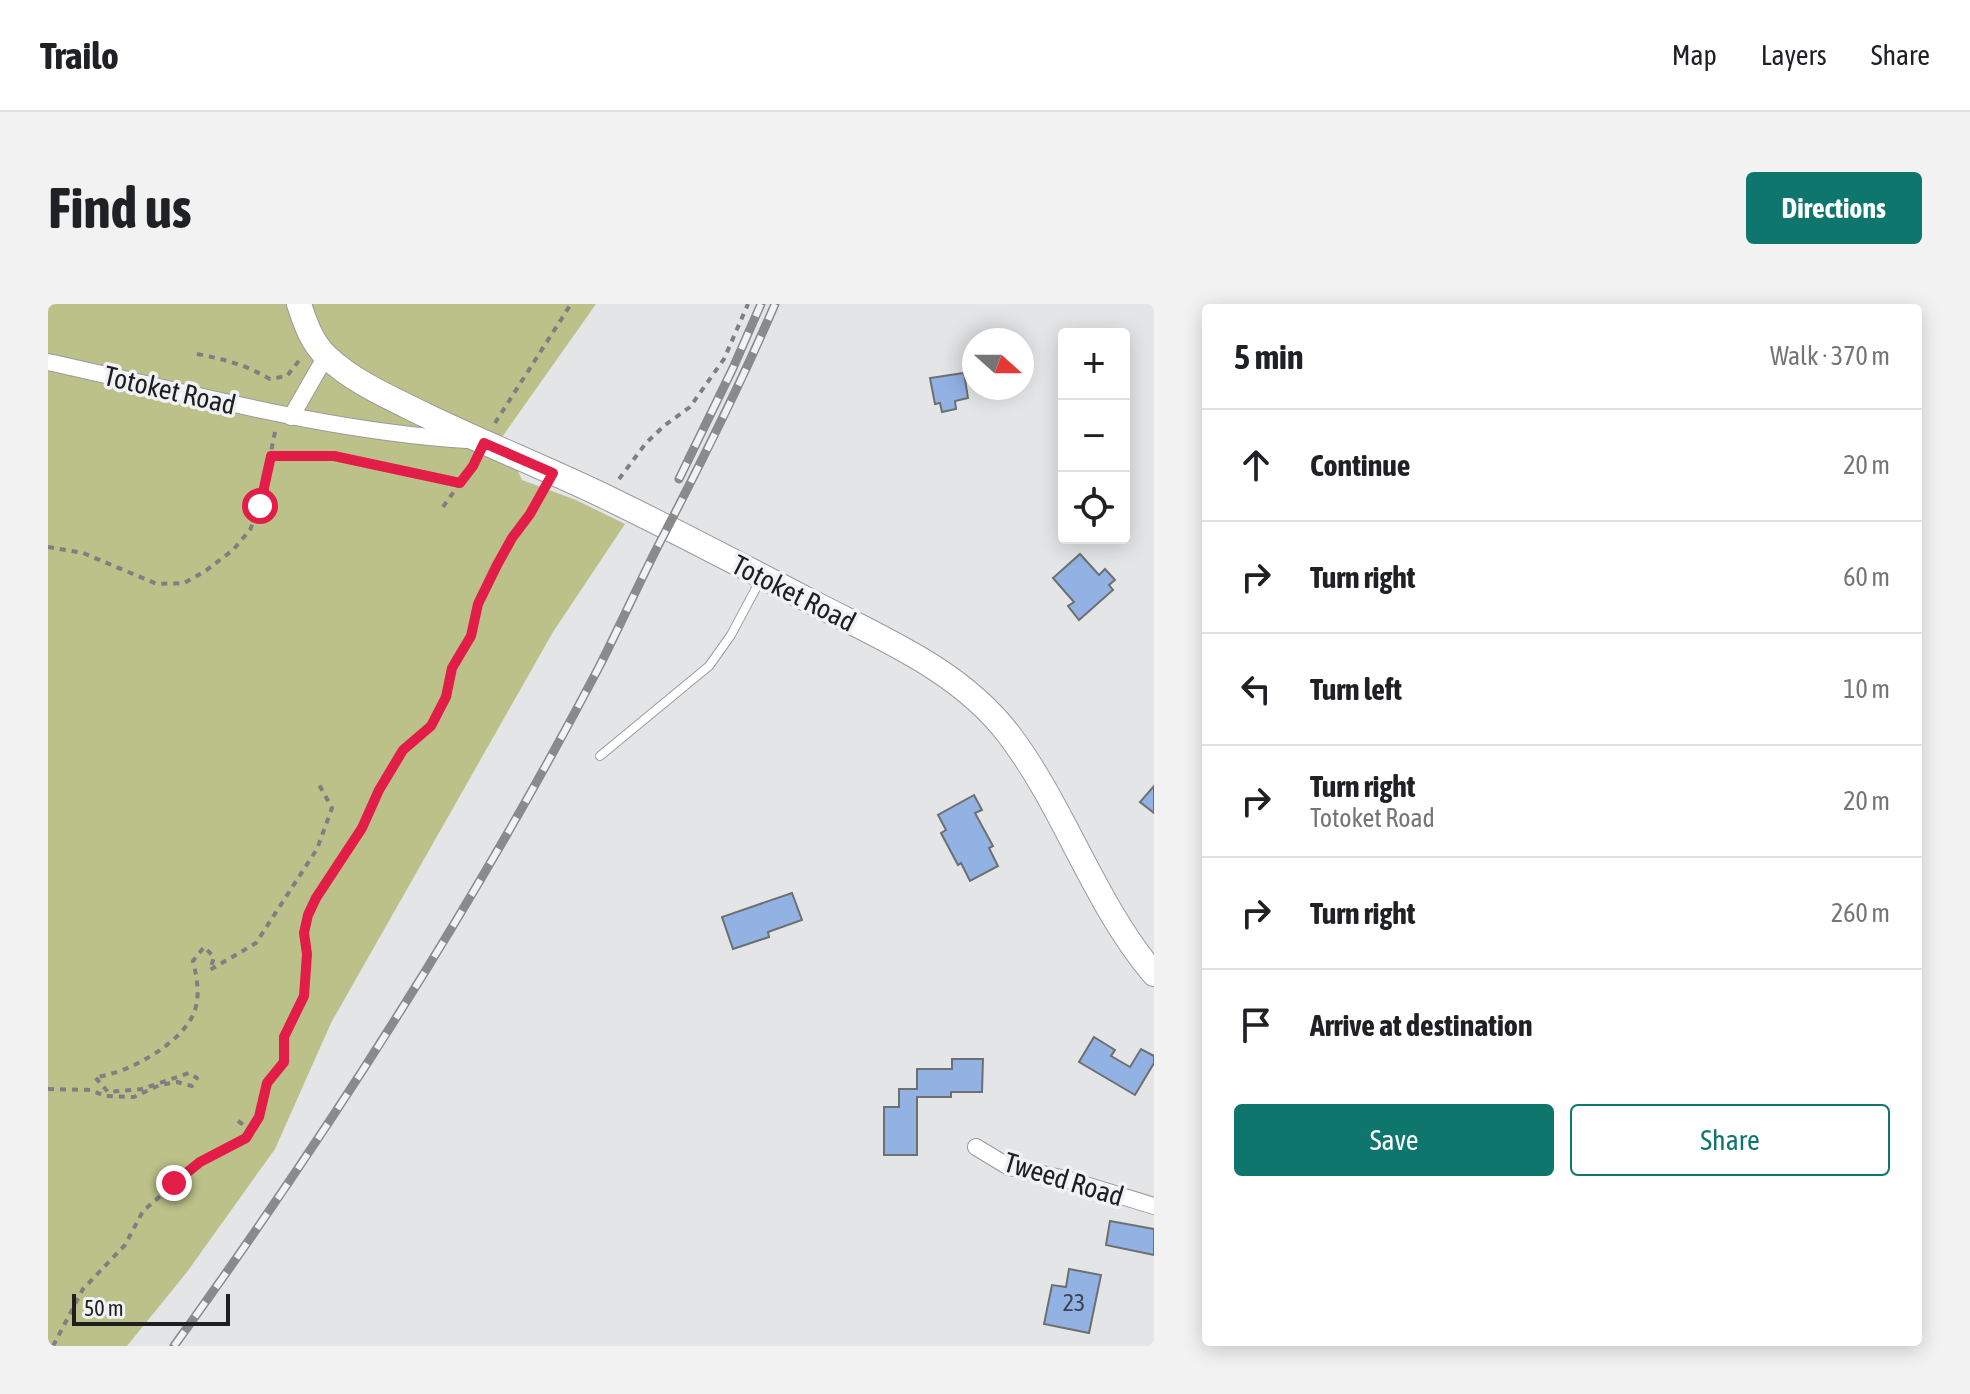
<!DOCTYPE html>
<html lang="en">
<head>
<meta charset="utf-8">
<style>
	:root { --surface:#fff; --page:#f2f2f2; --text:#202124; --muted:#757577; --line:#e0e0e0; --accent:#0f766e }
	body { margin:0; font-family:"Asap Condensed",sans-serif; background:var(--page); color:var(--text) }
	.controls { position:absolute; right:24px; top:24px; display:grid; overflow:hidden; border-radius:8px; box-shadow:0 4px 20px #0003 }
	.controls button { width:72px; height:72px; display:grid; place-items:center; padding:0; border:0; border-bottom:2px solid var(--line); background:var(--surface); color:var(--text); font:40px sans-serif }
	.compass { position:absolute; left:914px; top:24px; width:72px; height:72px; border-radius:50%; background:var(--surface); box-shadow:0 4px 20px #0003; rotate:111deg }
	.scale { position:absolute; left:24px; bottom:20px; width:158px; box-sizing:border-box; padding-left:8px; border:4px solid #1e1f1f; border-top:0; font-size:22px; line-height:28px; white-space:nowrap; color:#1e1f1f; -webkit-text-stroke:6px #f1f2f5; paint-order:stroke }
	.stop { position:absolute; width:24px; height:24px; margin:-18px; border:6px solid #e11d48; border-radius:50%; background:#fff }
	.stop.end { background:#e11d48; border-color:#fff; box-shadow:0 2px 8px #0008 }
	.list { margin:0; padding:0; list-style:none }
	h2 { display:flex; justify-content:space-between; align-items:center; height:104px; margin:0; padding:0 32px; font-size:34px }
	h2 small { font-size:26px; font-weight:400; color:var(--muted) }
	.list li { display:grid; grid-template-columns:52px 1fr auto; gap:24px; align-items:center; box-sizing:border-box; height:112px; padding:0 32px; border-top:2px solid var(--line) }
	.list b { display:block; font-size:30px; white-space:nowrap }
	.list p { margin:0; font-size:26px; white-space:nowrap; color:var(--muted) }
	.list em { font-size:26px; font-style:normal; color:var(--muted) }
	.actions { display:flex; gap:16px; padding:24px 32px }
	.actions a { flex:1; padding:18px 0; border:2px solid var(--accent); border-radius:8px; text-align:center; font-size:28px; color:var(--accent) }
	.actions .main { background:var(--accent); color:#fff }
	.icon { flex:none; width:44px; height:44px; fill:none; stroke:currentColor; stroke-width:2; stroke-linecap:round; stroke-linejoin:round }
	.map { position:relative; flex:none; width:1106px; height:1042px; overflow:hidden; border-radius:8px }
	header { display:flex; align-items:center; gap:48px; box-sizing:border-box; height:112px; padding:0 40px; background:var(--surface); border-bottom:2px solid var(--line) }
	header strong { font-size:38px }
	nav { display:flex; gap:44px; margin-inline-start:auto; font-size:28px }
	.intro { display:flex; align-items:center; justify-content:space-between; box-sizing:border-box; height:192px; padding:0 48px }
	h1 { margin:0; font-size:56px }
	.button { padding:20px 36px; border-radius:8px; background:var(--accent); color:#fff; font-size:28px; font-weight:700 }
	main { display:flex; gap:48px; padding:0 48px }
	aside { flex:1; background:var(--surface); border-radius:8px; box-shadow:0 4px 20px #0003 }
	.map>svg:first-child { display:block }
	.green { fill:#bbc189 }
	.building { fill:#91b2e3; stroke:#6e6f71; stroke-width:2 }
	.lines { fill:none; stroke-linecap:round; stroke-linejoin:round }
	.lane-casing { stroke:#999b9d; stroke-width:10 }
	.street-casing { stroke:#999b9d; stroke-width:18 }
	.secondary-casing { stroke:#999b9d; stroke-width:26 }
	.path { stroke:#7d7f80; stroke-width:4; stroke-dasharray:6 6; stroke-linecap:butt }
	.lane { stroke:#fff; stroke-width:8 }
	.street { stroke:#fff; stroke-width:16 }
	.secondary { stroke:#fff; stroke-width:24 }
	.rail-casing { stroke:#888a8b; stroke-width:9 }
	.rail { stroke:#f1f2f5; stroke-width:6; stroke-dasharray:18; stroke-linecap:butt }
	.route { stroke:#e11d48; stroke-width:10 }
	.labels { text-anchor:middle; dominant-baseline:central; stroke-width:7; stroke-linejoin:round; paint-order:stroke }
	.number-label { font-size:24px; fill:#3b4450 }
	.street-label { font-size:28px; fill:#1e1f1f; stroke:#f1f2f5 }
</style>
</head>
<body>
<header>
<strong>Trailo</strong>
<nav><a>Map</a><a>Layers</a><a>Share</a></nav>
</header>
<div class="intro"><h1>Find us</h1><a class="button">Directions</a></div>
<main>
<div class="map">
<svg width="1106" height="1042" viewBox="0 0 1106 1042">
	<rect width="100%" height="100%" fill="#e3e5e7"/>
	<!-- green -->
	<polygon class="green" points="0,0 548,0 454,133 474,176 528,196 577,220 505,328 283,719 227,845 139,968 79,1042 0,1042"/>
	<!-- building -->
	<g class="building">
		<polygon points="916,69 920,94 907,97 908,105 894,108 892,99 887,100 882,74"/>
		<polygon points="1032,250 1051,271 1057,265 1067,276 1061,281 1065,286 1031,316 1020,302 1026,298 1005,274"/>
		<polygon points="1106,482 1106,509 1092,498"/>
		<polygon points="926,491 934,506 927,509 945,542 941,544 950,562 922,577 913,559 910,561 893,529 898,526 890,511"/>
		<polygon points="744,589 754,616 720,628 721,633 685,645 674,613"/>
		<polygon points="1046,733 1067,746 1063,752 1082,763 1093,745 1106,752 1106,759 1087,791 1031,758"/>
		<polygon points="904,755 935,755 934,788 903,788 903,793 869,793 869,851 836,851 836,803 851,803 851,785 869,785 869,765 904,765"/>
		<polygon points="1062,917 1106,925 1106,951 1058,941"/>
		<polygon points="1021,965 1053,971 1041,1029 996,1020 1004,981 1018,983"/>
	</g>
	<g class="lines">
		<!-- lane casing -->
		<g class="lane-casing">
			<polyline id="lane" points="552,452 661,362 683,331 714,273"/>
		</g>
		<!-- street casing -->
		<g class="street-casing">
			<g id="street">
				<path d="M0,58c139,30 276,69 419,78"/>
				<polyline points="243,113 278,52"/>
				<polyline points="928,843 961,863 1018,875 1106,902"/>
			</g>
		</g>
		<!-- secondary casing -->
		<g class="secondary-casing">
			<path id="secondary" d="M251,0c6,19 13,39 28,53 28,26 64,41 98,58 62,30 126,55 187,85 66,32 130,66 194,99 72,38 154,70 204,137 55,73 85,169 144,238"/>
		</g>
		<!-- path -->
		<g class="path">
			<path d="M149,50c27,5 49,11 73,25l17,-3 14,-18"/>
			<polyline points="447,119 523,0"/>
			<polyline points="223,152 286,152 412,179"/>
			<polyline points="571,175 598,139 617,121 642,103 676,55 700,0"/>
			<polyline points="395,203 426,159"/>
			<polyline points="0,243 35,249 109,280 136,279 156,268 185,246 202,226 212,202 227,128"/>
			<path d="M0,785l42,1 15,6 29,1 26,-12 17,-3 15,4 5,-8 -8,-5 -47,16 -34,3 -13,-15c32,-3 89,-34 100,-67 5,-16 2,-32 -2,-49l11,-14 10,10 -4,13 46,-27 61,-94 15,-41 -15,-27"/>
			<polyline points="190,817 204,827"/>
			<polyline points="5,1042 35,985 77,941 95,907 152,858 191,839 204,827 211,813 219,779 234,763 237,754 236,733 256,692 259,650 256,629 260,611 268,594 314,524 331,486 355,446 383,422 398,393 404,364 423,332 430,300 449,261 495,187"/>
		</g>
		<!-- lane -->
		<use href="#lane" class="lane"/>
		<!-- street -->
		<use href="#street" class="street"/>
		<!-- secondary -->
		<use href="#secondary" class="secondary"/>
		<!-- rail casing -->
		<g class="rail-casing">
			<g id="rail">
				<polyline points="631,175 685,64 713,0"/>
				<path d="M126,1042c156,-216 300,-441 424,-677 21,-41 40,-84 61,-125 41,-79 81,-158 116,-240"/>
			</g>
		</g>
		<!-- rail -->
		<use href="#rail" class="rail"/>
	</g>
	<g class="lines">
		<!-- route -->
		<polyline class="route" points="126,879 152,858 198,834 211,813 219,779 236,758 236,733 256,692 259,650 256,629 260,611 268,594 314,524 331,486 355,446 383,422 398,393 404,364 423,332 430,300 449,261 464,234 482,210 505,169 436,139 425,162 412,179 286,152 223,152 212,202"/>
	</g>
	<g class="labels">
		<!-- number labels -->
		<g class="number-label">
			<text x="1026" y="998">23</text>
		</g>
		<!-- street labels -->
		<g class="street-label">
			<text transform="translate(122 86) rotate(13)">Totoket Road</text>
			<text transform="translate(746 289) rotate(27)">Totoket Road</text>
			<text transform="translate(1016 875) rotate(17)">Tweed Road</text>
		</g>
	</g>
</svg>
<div class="controls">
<button>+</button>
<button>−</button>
<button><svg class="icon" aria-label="locate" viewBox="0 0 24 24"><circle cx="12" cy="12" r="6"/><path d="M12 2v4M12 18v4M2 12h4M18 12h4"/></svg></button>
</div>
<svg class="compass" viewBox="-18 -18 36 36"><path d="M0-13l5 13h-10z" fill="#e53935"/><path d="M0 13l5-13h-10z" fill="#757577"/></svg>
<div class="scale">50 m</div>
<div class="stop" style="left:212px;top:202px"></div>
<div class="stop end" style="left:126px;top:879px"></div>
</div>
<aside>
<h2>5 min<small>Walk · 370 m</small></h2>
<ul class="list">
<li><svg class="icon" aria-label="ahead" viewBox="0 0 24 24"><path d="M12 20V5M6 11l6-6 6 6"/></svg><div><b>Continue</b></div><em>20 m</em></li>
<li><svg class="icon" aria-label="right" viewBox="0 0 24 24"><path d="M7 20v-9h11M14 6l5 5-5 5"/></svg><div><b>Turn right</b></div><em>60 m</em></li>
<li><svg class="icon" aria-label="left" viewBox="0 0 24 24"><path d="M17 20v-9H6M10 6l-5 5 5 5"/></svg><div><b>Turn left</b></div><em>10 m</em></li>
<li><svg class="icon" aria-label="right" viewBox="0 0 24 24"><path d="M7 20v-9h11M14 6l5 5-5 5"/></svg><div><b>Turn right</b><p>Totoket Road</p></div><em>20 m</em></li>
<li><svg class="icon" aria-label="right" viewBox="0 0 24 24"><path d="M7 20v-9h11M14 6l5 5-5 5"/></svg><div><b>Turn right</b></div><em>260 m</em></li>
<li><svg class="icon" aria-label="arrive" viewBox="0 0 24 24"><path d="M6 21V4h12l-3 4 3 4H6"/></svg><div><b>Arrive at destination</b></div></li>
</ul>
<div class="actions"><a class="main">Save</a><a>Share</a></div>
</aside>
</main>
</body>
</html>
